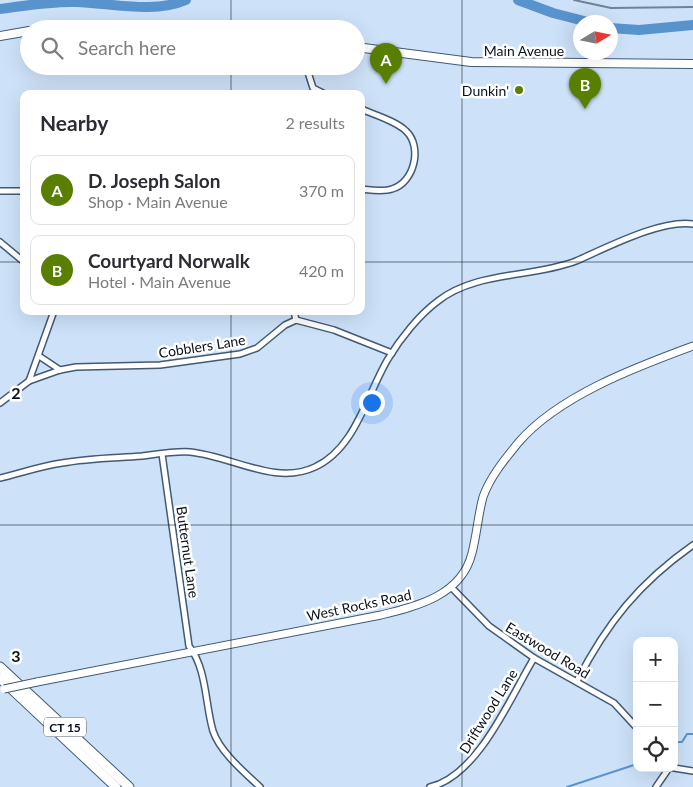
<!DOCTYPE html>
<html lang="en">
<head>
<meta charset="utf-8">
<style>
	:root { --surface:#fff; --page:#f2f2f3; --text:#2b2b33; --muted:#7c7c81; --line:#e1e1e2; --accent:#587f00 }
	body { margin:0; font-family:Lato,sans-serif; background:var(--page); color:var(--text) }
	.controls { position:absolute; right:15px; bottom:15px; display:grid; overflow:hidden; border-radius:10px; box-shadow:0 5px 20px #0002 }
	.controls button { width:45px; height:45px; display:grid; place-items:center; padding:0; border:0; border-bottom:1px solid var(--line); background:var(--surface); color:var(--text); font:25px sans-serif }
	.compass { position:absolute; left:573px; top:15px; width:45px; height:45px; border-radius:50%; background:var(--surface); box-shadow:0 5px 20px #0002; rotate:80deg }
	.you { position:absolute; left:371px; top:402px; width:18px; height:18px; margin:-12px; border:4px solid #fff; border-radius:50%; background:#1a73e8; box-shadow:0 0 0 8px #1a73e833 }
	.badge { display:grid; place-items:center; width:32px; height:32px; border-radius:50%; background:var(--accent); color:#fff; font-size:16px; font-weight:700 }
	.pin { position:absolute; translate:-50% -41px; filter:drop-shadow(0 1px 2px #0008) }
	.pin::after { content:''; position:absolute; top:26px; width:18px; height:15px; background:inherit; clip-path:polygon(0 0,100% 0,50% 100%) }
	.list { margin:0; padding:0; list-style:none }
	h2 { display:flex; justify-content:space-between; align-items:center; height:65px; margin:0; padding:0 20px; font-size:21px }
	h2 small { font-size:16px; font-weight:400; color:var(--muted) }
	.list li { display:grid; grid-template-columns:32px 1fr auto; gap:15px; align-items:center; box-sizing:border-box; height:70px; margin:0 10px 10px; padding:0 10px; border:1px solid var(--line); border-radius:10px }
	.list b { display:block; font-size:19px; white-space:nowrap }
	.list p { margin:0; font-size:16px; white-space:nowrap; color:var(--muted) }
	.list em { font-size:16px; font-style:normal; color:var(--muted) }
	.icon { flex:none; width:28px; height:28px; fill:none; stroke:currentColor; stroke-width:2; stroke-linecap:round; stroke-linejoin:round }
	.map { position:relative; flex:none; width:693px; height:787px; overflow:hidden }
	.search { position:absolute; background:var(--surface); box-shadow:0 5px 20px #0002; left:20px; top:20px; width:345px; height:55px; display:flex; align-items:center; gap:12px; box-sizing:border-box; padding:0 18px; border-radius:28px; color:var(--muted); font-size:19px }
	.panel { position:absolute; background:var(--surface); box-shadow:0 5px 20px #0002; left:20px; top:90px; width:345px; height:225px; border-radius:10px }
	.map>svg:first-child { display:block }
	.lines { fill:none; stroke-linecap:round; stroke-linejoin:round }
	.stream { stroke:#5993ce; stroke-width:2 }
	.river { stroke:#5993ce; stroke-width:10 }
	.street-casing { stroke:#435a72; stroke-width:8 }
	.secondary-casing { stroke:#435a72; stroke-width:9 }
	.primary-casing { stroke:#435a72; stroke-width:10 }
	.highway-casing { stroke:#435a72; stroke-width:11 }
	.street { stroke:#fff; stroke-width:5 }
	.secondary { stroke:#fff; stroke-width:7 }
	.primary { stroke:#fff; stroke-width:8 }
	.highway { stroke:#fff; stroke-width:9 }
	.rail { stroke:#738293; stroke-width:2 }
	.secondary-bridge-casing { stroke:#435a72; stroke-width:9; stroke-linecap:butt }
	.secondary-bridge { stroke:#fff; stroke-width:7 }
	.grid { fill:none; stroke:#09121c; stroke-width:1; stroke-opacity:0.55 }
	.poi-dot { fill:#587f00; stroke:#fff; stroke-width:2 }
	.labels { text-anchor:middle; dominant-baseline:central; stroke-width:5; stroke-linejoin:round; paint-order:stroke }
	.shield { fill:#fff; stroke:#535960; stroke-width:1 }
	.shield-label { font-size:12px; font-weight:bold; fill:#09121c }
	.street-label { font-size:14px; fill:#09121c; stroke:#fff }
	.poi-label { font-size:14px; fill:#09121c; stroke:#fff; text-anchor:end }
	.grid-label { font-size:16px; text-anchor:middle; font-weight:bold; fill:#09121c; stroke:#fff; stroke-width:5; stroke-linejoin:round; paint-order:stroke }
</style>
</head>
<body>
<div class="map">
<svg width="693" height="787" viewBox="0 0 693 787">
	<rect width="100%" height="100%" fill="#cde2f9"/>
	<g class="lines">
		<!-- stream -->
		<g class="stream">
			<polyline points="674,742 682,742 687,734 693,734"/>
			<polyline points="567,787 637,764"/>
		</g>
		<!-- river -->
		<g class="river">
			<polyline points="518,0 553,13 588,22"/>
			<path d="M0,9c25,-3 50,-8 76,-7 34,1 78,12 110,-2"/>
			<polyline points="610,28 639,30 693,25"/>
		</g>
		<!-- street casing -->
		<g class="street-casing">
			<g id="street">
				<polyline points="306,66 313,88 325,94"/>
				<path d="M361,109c14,6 35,12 45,22 17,16 8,52 -14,58 -9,3 -21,1 -31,0"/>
				<polyline points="0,191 24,191"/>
				<polyline points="0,242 24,262"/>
				<polyline points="294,311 296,320"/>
				<polyline points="39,356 60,370"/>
				<polyline points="29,381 60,370 76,367 160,365 240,354 257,348 285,325 296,320 334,330 392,353"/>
				<polyline points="0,403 29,381 54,311"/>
				<path d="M162,454l27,192c18,23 16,58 24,85 7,21 31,41 47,56"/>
				<path d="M0,478c21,-5 41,-12 62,-15 27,-5 54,-5 80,-7 16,-2 32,-5 48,-4 42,4 85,34 125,15 41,-19 52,-73 73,-108 12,-20 31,-44 50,-58 38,-30 94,-23 138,-40 30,-13 85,-42 117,-37"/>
				<polyline points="451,587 489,626 534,658 614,703 637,728"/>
				<path d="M577,681c30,-58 62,-98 116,-136"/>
				<polyline points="674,768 693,771"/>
				<path d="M430,787c48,-11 80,-89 104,-129"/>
				<polyline points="656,787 669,768"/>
			</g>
		</g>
		<!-- secondary casing -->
		<g class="secondary-casing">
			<path id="secondary" d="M37,682l344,-67c37,-9 81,-20 91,-62 5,-19 6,-38 11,-56 7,-20 22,-38 35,-54 40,-47 118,-76 175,-97"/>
		</g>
		<!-- primary casing -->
		<g class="primary-casing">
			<g id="primary">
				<polyline points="46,29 100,26 182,29"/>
				<polyline points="0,36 29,31"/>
				<polyline points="356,47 471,62 693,64"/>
			</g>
		</g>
		<!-- highway casing -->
		<g class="highway-casing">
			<g id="highway">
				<polyline points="0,667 129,787"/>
				<polyline points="0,678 116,787"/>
			</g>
		</g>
		<!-- street -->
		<use href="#street" class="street"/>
		<!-- secondary -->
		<use href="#secondary" class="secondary"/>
		<!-- primary -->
		<use href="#primary" class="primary"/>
		<!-- highway -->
		<use href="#highway" class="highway"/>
		<!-- rail -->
		<polyline class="rail" points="574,0 611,8 693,7"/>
		<!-- secondary-bridge casing -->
		<g class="secondary-bridge-casing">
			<polyline id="secondary-bridge" points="4,689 37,682"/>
		</g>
		<!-- secondary-bridge -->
		<use href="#secondary-bridge" class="secondary-bridge"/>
	</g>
	<!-- grid -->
	<path class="grid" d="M231,0v29M462,0v787M231,66v28M0,262h24M361,262h332M231,311v476M0,525h693"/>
	<!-- markers -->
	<circle class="poi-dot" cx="519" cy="90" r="5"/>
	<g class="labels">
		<!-- shield labels -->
		<rect class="shield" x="44" y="717.5" width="42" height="19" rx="4"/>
		<g class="shield-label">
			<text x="65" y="727">CT 15</text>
		</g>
		<!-- street labels -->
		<g class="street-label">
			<text x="524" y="50">Main Avenue</text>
			<text transform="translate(202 346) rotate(-9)">Cobblers Lane</text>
			<text transform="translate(188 552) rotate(82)">Butternut Lane</text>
			<text transform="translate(359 605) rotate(-12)">West Rocks Road</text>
			<text transform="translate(548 650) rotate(31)">Eastwood Road</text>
			<text transform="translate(488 711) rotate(-58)">Driftwood Lane</text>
		</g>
		<!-- poi labels -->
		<g class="poi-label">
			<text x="509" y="90">Dunkin'</text>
		</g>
	</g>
	<g class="grid-label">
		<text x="16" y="399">2</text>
		<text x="16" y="662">3</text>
	</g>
</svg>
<div class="controls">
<button>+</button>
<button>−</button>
<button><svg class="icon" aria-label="locate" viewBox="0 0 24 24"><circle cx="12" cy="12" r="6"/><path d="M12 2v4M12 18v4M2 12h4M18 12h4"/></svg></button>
</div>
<svg class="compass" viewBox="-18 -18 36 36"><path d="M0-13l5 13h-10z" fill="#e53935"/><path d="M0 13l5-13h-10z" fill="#7c7c81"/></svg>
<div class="you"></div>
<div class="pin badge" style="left:386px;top:84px">A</div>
<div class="pin badge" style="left:585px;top:109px">B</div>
<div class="search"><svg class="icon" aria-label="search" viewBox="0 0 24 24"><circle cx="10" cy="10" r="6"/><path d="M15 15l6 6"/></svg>Search here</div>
<section class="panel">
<h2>Nearby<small>2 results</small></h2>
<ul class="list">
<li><span class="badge">A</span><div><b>D. Joseph Salon</b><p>Shop · Main Avenue</p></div><em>370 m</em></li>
<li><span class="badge">B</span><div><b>Courtyard Norwalk</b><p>Hotel · Main Avenue</p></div><em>420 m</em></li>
</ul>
</section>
</div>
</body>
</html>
